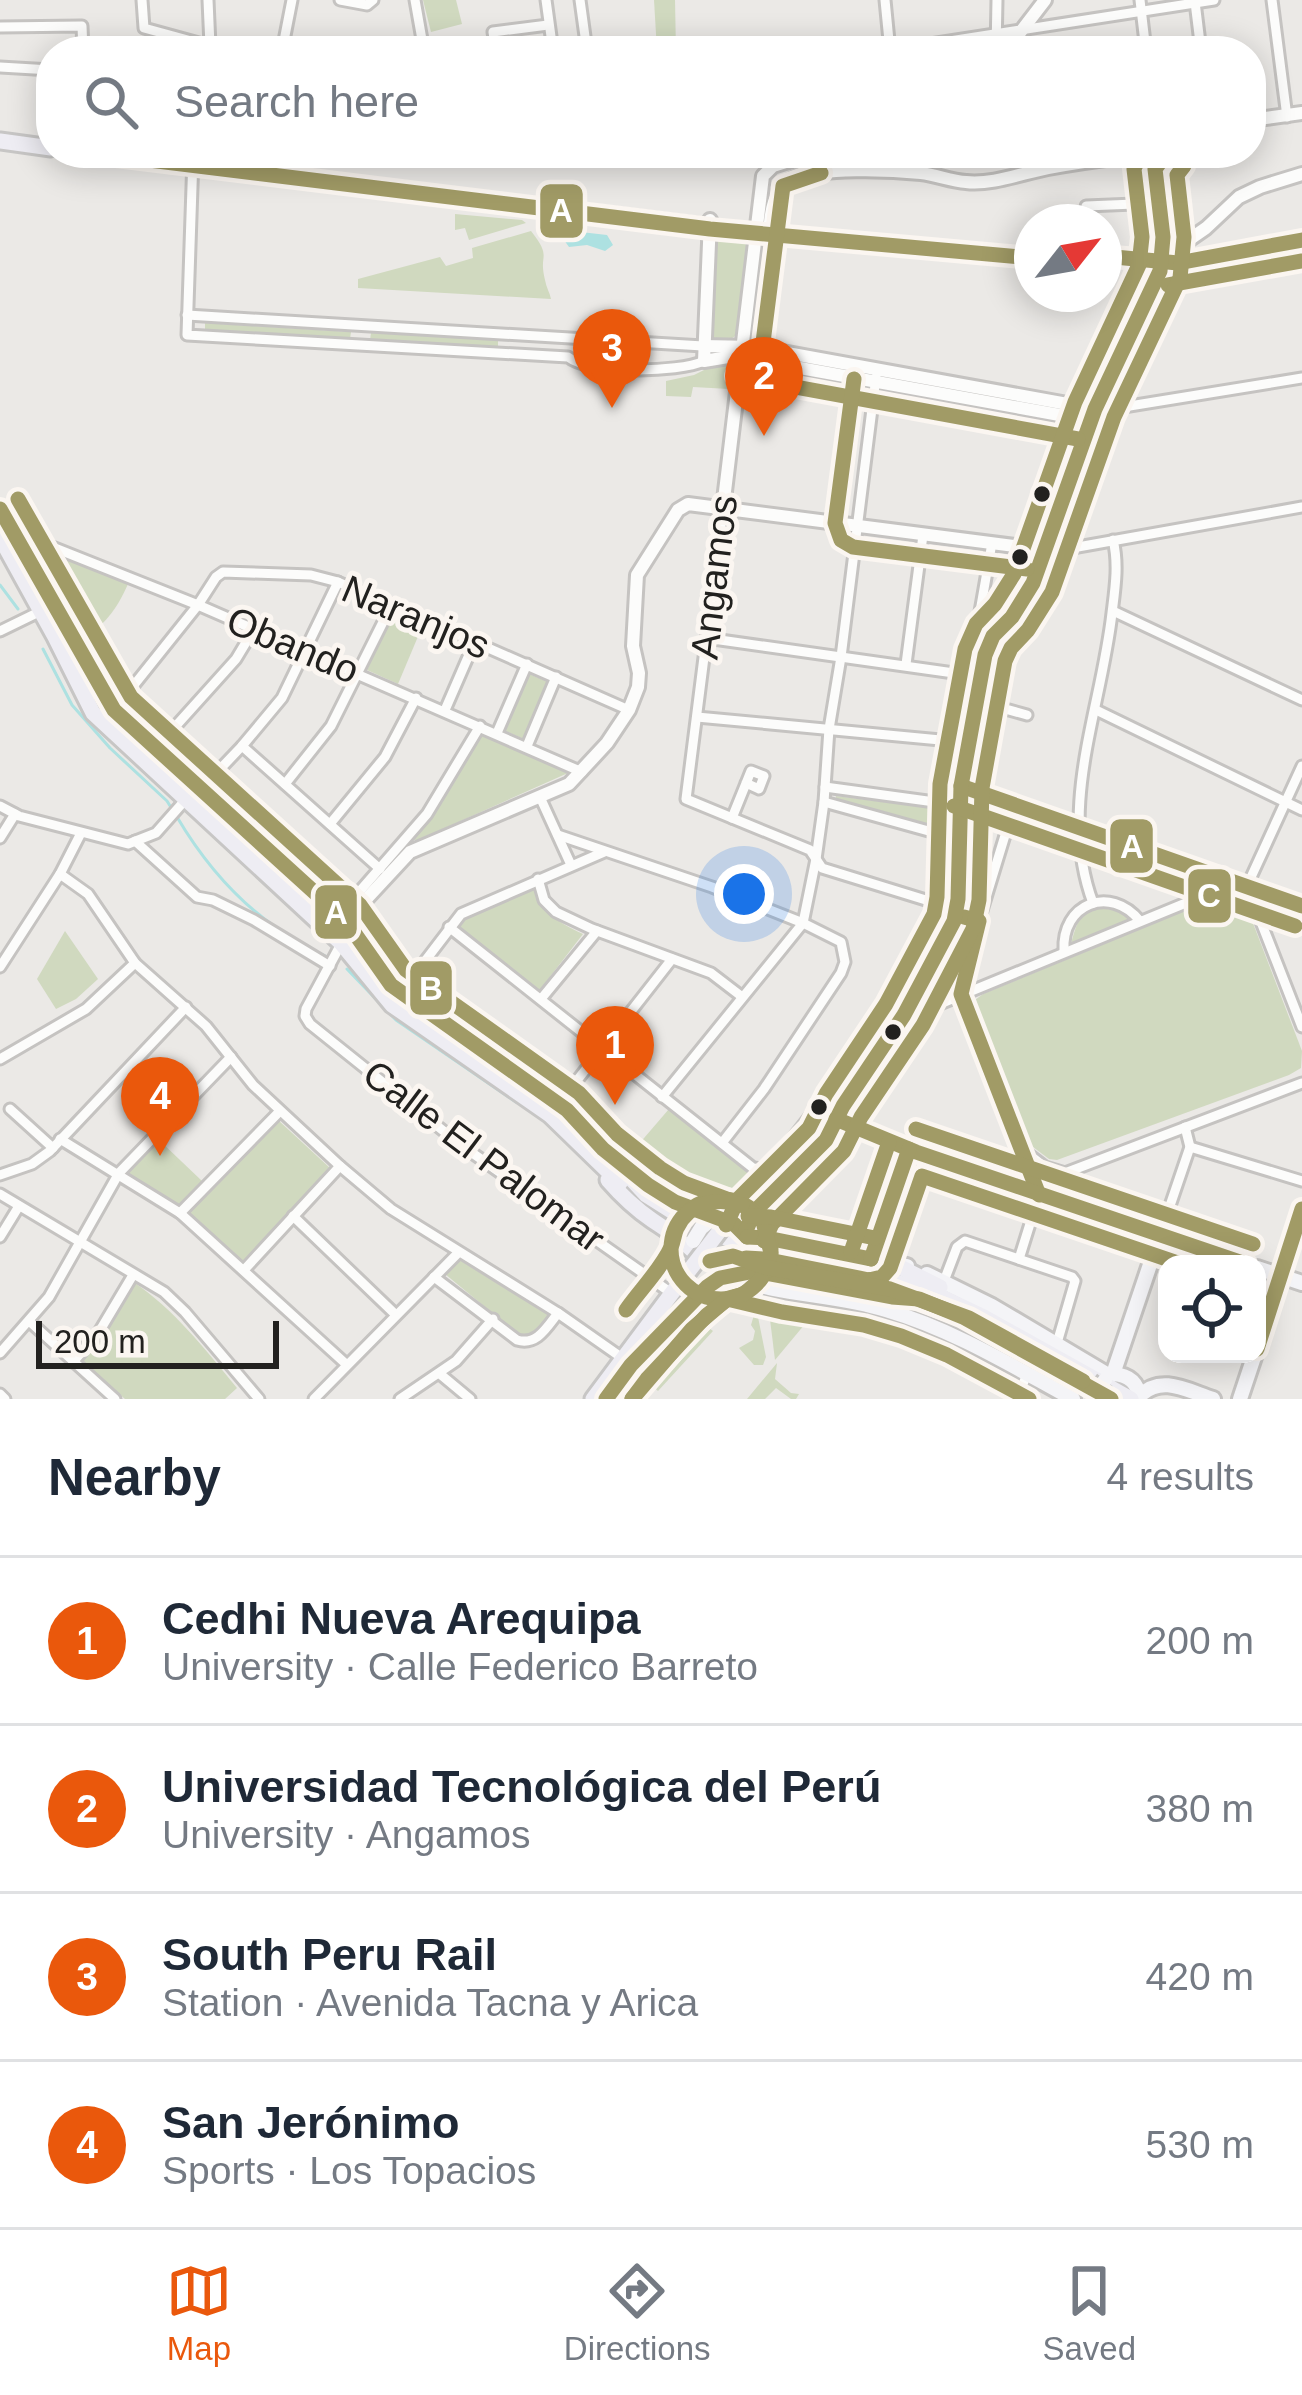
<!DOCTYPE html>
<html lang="en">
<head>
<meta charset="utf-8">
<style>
	:root { --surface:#fff; --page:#f6f6f7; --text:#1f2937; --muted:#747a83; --line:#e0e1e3; --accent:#ea580c }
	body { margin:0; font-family:Helvetica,sans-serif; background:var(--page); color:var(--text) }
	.controls { position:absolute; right:36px; bottom:36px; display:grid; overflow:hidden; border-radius:24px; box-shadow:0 6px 30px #0003 }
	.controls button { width:108px; height:108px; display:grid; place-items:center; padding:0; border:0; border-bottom:3px solid var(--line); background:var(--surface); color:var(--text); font:60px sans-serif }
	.compass { position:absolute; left:1014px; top:204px; width:108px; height:108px; border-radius:50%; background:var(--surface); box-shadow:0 6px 30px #0003; rotate:59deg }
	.scale { position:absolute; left:36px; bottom:30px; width:243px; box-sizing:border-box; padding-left:12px; border:6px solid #22211f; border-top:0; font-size:33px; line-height:42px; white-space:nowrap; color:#22211f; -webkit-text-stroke:9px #fbf6f1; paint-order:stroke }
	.you { position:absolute; left:744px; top:894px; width:42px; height:42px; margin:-30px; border:9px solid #fff; border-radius:50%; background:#1a73e8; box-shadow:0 0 0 18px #1a73e833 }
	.badge { display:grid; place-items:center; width:78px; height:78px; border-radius:50%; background:var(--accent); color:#fff; font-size:39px; font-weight:700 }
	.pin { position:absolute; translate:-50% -99px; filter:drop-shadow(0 3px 6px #0008) }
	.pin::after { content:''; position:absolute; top:63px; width:42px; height:36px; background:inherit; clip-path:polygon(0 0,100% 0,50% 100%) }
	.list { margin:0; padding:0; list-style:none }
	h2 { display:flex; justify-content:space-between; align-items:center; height:156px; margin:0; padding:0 48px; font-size:51px }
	h2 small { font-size:39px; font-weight:400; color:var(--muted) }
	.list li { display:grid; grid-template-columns:78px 1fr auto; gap:36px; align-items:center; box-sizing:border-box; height:168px; padding:0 48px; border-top:3px solid var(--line) }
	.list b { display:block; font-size:45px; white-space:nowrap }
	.list p { margin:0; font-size:39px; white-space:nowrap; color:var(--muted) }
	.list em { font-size:39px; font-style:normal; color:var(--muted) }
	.icon { flex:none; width:66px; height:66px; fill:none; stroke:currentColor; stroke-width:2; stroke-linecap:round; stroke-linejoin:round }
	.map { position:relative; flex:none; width:1302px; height:1399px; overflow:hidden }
	.search { position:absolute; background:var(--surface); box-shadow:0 6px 30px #0003; left:36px; right:36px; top:36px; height:132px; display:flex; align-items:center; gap:30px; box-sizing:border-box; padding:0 42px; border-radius:48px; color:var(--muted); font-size:45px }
	.sheet { height:828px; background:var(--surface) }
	nav { display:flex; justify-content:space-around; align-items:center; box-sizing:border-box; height:168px; border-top:3px solid var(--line); background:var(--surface); font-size:33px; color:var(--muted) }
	nav a { display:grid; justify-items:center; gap:6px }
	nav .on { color:var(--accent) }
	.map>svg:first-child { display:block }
	.green { fill:#d0d9bf }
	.water { fill:#ade1e1 }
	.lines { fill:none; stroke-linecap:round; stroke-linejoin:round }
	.stream { stroke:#ade1e1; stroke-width:3 }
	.minor-casing { stroke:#c5c3c1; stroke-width:15 }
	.tertiary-casing { stroke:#c5c3c1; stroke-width:18 }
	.secondary-casing { stroke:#c5c3c1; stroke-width:20 }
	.primary-casing { stroke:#c7c6c5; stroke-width:21 }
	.minor { stroke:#fcfcfb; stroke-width:9 }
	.tertiary { stroke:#fcfcfb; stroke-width:12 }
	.secondary { stroke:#f4f4f7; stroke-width:14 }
	.primary { stroke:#eeedf3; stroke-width:15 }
	.secondary-bridge-casing { stroke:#c5c3c1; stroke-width:20; stroke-linecap:butt }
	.primary-bridge-casing { stroke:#c7c6c5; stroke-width:21; stroke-linecap:butt }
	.secondary-bridge { stroke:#f4f4f7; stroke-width:14 }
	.primary-bridge { stroke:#eeedf3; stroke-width:15 }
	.bus-1-casing { stroke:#fbf6f1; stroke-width:24 }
	.bus-2-casing { stroke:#fbf6f1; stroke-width:24 }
	.bus-3-casing { stroke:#fbf6f1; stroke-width:24 }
	.bus-1 { stroke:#a19b66; stroke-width:15 }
	.bus-2 { stroke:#a19b66; stroke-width:15 }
	.bus-3 { stroke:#a19b66; stroke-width:15 }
	.bus-dot { fill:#22211f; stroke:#fbf6f1; stroke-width:4.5 }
	.labels { text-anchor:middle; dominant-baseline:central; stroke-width:10; stroke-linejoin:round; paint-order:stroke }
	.street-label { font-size:39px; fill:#22211f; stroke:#fbf6f1 }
	.line-badge { stroke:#fbf6f1; stroke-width:4.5 }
	.badge-label { font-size:33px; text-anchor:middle; font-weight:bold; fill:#fff }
</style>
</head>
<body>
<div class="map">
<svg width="1302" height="1399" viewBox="0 0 1302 1399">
	<rect width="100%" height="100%" fill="#ebe9e6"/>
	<!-- green -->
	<g class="green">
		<polygon points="423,0 456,0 462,24 431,32"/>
		<polygon points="654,0 675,0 676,51 657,51"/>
		<polygon points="455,214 522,220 526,223 469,240 465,228 455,230"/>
		<path d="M531,231c22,28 7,22 14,49 1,7 5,13 6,19l-193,-11v-9l82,-22 6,9 27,-8 -1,-10z"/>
		<path d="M717,238l36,2 -4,40 -12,55c-9,6 -14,8 -24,3l-1,-10z"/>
		<polygon points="205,323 351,332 350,339 205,330"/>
		<polygon points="371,333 498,340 498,347 370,340"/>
		<polygon points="722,361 732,363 729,389 693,387 691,397 666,396 666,381 694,375"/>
		<path d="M32,541l96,43c-11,25 -24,43 -49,56l-53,-95z"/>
		<polygon points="391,614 422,627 398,684 367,670"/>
		<polygon points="529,674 548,682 524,739 503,730"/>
		<polygon points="474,730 568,773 416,841 410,837"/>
		<polygon points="836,796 932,808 930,830 835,802"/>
		<path d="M533,883c13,31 20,37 50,51l-44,57 -84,-64 11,-12z"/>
		<path d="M1208,901c19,0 29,3 43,17l51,133 -1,17 -12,7 -232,85 -8,-1 -24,-18 -52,-132 2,-9 8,-6z"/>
		<path d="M1100,907l13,1 20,12 -59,25 -3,-1c5,-20 8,-31 29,-37z"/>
		<polygon points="65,931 98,979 76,999 56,1009 37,979"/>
		<path d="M669,1109l85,65c-9,9 -19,19 -31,24 -35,14 -73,-18 -97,-39z"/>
		<polygon points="278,1120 330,1168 243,1263 186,1215"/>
		<polygon points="159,1140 202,1181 180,1205 127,1173"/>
		<path d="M458,1259l92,57c-9,10 -16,23 -31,19l-74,-61z"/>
		<path d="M132,1281c43,29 72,67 105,107l-12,11h-100l-43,-38 20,-26z"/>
		<polygon points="768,1303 820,1306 775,1360"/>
		<polygon points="754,1315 758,1317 766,1357 763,1365 754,1365 739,1348 753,1340 755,1331 751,1325"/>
		<polygon points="694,1317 713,1331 658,1391 638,1373"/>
		<polygon points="777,1363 775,1379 791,1393 799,1394 796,1399 791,1399 776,1388 765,1399 747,1399"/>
	</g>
	<!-- water -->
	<polygon class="water" points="572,231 607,235 613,245 605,251 587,245 569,247 564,240 572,235"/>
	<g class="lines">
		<!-- stream -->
		<g class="stream">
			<polyline points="0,585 18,609"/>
			<polyline points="43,649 72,705 110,748 167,801 172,809"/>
			<path d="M177,817c26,44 59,83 101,112"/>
			<polyline points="296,941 327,957"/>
			<polyline points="347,969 396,1020 516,1102"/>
			<path d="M894,1305c71,17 134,57 196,93"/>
		</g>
		<!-- minor casing -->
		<g class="minor-casing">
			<g id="minor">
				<polyline points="142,0 144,28 228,51"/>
				<polyline points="208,0 210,46"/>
				<polyline points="340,0 367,5 373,0"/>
				<polyline points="415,0 424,51"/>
				<polyline points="546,0 553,51"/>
				<polyline points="580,0 587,51"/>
				<polyline points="885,0 890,51"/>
				<polyline points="1140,0 1146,51"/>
				<polyline points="1272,0 1287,117"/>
				<polyline points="1195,2 1201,51"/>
				<polyline points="0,27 82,26 83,51"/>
				<polyline points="282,51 292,0"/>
				<polyline points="496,51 493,32 548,25"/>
				<polyline points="885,51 1214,0"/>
				<polyline points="996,51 997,0"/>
				<polyline points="0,67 51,70"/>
				<polyline points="754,153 766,158 773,166"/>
				<path d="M193,157l-6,178 381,22c21,17 110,16 136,4"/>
				<polyline points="1086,206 1159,203"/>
				<polyline points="1162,263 1178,263 1302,240"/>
				<polyline points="187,315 703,346"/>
				<polyline points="1095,409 1105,410 1302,378"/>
				<polyline points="723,508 686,799 810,850 822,868 942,905"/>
				<polyline points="12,531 198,605 582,772"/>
				<polyline points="1045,550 1061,550 1302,507"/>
				<polyline points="1113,611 1302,700"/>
				<polyline points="0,631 41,611"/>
				<polyline points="706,638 968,675"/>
				<polyline points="906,664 923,535"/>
				<polyline points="977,701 1027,715"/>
				<polyline points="114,710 198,605 216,577 223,572 311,575 338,582 629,710"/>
				<polyline points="445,710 475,641"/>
				<polyline points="1096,710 1302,810"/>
				<polyline points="697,717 951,741"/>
				<polyline points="497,733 527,664"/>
				<polyline points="242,746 380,869"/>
				<polyline points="527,746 556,677"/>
				<polyline points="156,748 236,659 254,629"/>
				<polyline points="285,784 331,726 392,604"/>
				<polyline points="825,787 942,803"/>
				<polyline points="201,789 242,746 282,698 338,582"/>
				<polyline points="540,797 571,865"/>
				<polyline points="824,802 943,835"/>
				<polyline points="0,806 19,816 128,844 156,833 187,798"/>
				<polyline points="1014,806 969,953 961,994 1039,1195"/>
				<polyline points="732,818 751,771 764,776 759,789 746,783"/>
				<polyline points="330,824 385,757 416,698"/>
				<polyline points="558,835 712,887 803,923 841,942 845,962 841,973 764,1089 722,1143"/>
				<polyline points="0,838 15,814"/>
				<polyline points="135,841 197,897 213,900 254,920 330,966"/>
				<polyline points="60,874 88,894 135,963 206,1026 253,1085 340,1166 391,1209 558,1313 618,1355"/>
				<polyline points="538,879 544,900 556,912 592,929 711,973 741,996"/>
				<polyline points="1247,886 1302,1027"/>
				<polyline points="1247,886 1302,766"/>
				<path d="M1093,903c-36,-97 8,-192 19,-290 3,-24 7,-49 1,-73"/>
				<path d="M449,927l304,241c3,0 6,1 9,0 30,-10 170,-229 180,-264 9,-33 -2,-67 0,-100 2,-43 15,-85 25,-126 10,-45 17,-90 25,-135"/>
				<polyline points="334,936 339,915 427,814 480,726"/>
				<polyline points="341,944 306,1009 305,1016 310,1024 461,1145 667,1290"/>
				<path d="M1064,951c-3,-47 46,-67 76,-30"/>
				<polyline points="0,967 60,874 81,833"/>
				<polyline points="399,995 461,914 604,852"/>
				<polyline points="541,999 597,931"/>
				<polyline points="901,1020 1215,891 1236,887"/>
				<polyline points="0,1059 86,1009 135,963"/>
				<polyline points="662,1097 803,923 816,859 824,802 829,729 841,657 876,377"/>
				<polyline points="557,1106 672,959"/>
				<polyline points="10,1109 53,1148"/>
				<polyline points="60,1139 180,1213 346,1364"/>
				<polyline points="1190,1147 1302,1181"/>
				<polyline points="1023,1150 1045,1167 1065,1173"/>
				<polyline points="0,1175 32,1164 50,1151 186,1007"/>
				<polyline points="0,1194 164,1292 185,1312 259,1399"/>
				<polyline points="180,1213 279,1112"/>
				<polyline points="293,1216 396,1315"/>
				<polyline points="1160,1235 1190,1147 1185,1127"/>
				<polyline points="0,1237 19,1206"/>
				<polyline points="871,1259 909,1149"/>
				<polyline points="1019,1259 1039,1195 1057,1176 1302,1083"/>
				<polyline points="244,1270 340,1166"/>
				<polyline points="1281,1276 1302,1209"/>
				<path d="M434,1277l83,63c20,6 30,-13 41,-27"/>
				<polyline points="944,1281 957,1247 965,1241 1072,1277 1075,1281 1057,1343"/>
				<polyline points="29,1321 115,1399"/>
				<polyline points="0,1353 49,1297 119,1173 231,1057"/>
				<polyline points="73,1362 99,1332 133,1275"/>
				<polyline points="440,1374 470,1399"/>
				<polyline points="0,1394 5,1399"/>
				<polyline points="314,1399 458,1253"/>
				<polyline points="400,1399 456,1361 493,1319"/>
				<polyline points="1017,1399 1027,1374"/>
			</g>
		</g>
		<!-- tertiary casing -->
		<g class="tertiary-casing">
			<g id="tertiary">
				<polyline points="1006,51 1045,0"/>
				<polyline points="1251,120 1302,113"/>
				<polyline points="710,220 704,361 740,355 767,362 1065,416 1089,417"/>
				<path d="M769,234c1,-19 4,-47 24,-55 28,-12 98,-9 128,-6 16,2 30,8 45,9 26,3 56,-9 82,-14 39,-7 79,-13 118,-14"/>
				<polyline points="1162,262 1162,224 1155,169 1167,153"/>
				<polyline points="1162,263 1170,253 1206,228 1239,197 1260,187 1302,174"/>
				<polyline points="703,346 754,347 1095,409"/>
				<polyline points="723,508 763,176 773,166 815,153"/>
				<polyline points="341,943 346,921 410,852 569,784 607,743 629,710 638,687 639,673 633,646 637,575 678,510 688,504 1038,549"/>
			</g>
		</g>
		<!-- secondary casing -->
		<g class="secondary-casing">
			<g id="secondary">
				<polyline points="961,786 1302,906"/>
				<polyline points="836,1119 916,1152 1246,1264"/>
				<polyline points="747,1237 767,1238 907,1266"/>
				<polyline points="1257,1268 1302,1283"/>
				<polyline points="927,1274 992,1306 1110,1376"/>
				<path d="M730,1277c51,19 105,17 156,33 68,20 126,56 187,89"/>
				<polyline points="1257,1349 1281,1276"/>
				<polyline points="1113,1374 1160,1235"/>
				<path d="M1107,1378l6,-4c16,1 25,9 27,25"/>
				<path d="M1140,1396c21,-22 48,-5 73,3"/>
				<path d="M606,1399c28,-39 73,-94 114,-121"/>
				<polyline points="1240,1399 1255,1354"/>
			</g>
		</g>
		<!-- primary casing -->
		<g class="primary-casing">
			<g id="primary">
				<polyline points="0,141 51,148"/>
				<polyline points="92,153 752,233"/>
				<polyline points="768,234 1032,258"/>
				<polyline points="0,509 114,710 346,921 391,985 567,1110 646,1195 687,1221 760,1253 796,1263 881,1277 942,1297 984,1317 1131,1399"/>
				<polyline points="0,537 55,637 93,713 341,943 392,1005 550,1115 620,1183"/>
				<polyline points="1030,548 1024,580 1061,459 1083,416"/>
				<path d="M608,1180c13,15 28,29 44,40 15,10 27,17 40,30"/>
				<polyline points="648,1184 675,1202 720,1220"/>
				<polyline points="746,1202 820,1126 836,1119"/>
				<polyline points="745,1233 754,1212 826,1140 843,1106 904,1015 954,921 958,899 961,786 985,655 993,636 1012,617 1033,583 1095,409 1162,263 1104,256"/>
				<polyline points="896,1265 940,1287"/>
				<polyline points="736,1274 761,1272 892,1297 919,1299"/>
				<polyline points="593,1399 675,1289"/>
			</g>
		</g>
		<!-- minor -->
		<use href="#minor" class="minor"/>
		<!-- tertiary -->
		<use href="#tertiary" class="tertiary"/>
		<!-- secondary -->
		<use href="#secondary" class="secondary"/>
		<!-- primary -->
		<use href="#primary" class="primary"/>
		<!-- secondary-bridge casing -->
		<g class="secondary-bridge-casing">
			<g id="secondary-bridge">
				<polyline points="693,1241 701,1228 707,1223"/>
				<polyline points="743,1268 747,1261 749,1243"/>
				<polyline points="857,1300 868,1269"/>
				<polyline points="1097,1399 1098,1389 1105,1380"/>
			</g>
		</g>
		<!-- primary-bridge casing -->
		<g class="primary-bridge-casing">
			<g id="primary-bridge">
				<polyline points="752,233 768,234"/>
				<polyline points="675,1289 721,1229 746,1202"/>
			</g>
		</g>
		<!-- secondary-bridge -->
		<use href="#secondary-bridge" class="secondary-bridge"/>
		<!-- primary-bridge -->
		<use href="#primary-bridge" class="primary-bridge"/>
		<!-- bus-1 casing -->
		<g class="bus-1-casing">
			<g id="bus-1">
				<polyline points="92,153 710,229 1032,258"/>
				<polyline points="1104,256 1178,263 1302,240"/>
				<polyline points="0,509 114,710 346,921 391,985 567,1110 603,1149 648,1185 675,1202 734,1224 747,1237"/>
				<polyline points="961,786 1302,906"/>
				<polyline points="964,917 979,921 961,994 1039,1195"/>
				<polyline points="836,1119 916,1152 1246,1264"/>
				<polyline points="745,1233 754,1212 826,1140 843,1106 904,1015 954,921 958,899 961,786 985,655 993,636 1012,617 1033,583 1095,409 1160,271 1163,237 1155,169 1167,153"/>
				<polyline points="747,1237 767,1238 871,1259"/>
				<polyline points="871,1259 909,1149"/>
				<polyline points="1257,1349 1302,1209"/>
				<polyline points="606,1399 631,1365 707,1287 720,1278 755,1271 892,1297 919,1299 963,1317 1111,1399"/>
			</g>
		</g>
		<!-- bus-2 casing -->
		<g class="bus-2-casing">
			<g id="bus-2">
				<polyline points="1168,285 1302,261"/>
				<polyline points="761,358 783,186 821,173"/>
				<polyline points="736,376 1078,439"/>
				<polyline points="854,379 835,523 841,540 853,547 1027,569"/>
				<polyline points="954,806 1295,926"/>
				<circle cx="721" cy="1249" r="50"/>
				<polyline points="764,1241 772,1224 844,1151 861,1117 923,1025 973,929 979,900 982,788 1005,661 1011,648 1028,630 1052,592 1114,417 1180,278 1184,237 1177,175 1184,166"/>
				<polyline points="746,1258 764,1259 869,1280 882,1277 890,1268 922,1176 1181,1264"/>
				<polyline points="632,1399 692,1329 727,1299 782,1312 864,1325 901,1336 947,1355 1029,1399"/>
			</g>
		</g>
		<!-- bus-3 casing -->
		<g class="bus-3-casing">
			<g id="bus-3">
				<polyline points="18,499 131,697 360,905 406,970 579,1093 617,1134 660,1168 684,1183 743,1205 763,1222 771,1253 760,1280 744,1294 729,1298 707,1315 647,1379 632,1399"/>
				<polyline points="916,1129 1253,1244"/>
				<polyline points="748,1216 771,1217 875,1238"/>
				<polyline points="726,1225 738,1199 809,1128 826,1094 886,1004 934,914 937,897 940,784 965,649 976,624 995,604 1014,574 1075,402 1139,265 1142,237 1134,169 1141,153"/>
				<polyline points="851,1252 889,1142"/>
				<polyline points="710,1261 733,1256 764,1267 890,1289 969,1318 1083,1381"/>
				<path d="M626,1310c14,-20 35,-41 45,-63 3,-6 3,-13 6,-19 12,-26 40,-31 65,-23"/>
			</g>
		</g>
		<!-- bus-1 -->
		<use href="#bus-1" class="bus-1"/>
		<!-- bus-2 -->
		<use href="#bus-2" class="bus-2"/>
		<!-- bus-3 -->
		<use href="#bus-3" class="bus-3"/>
	</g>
	<!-- markers -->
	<g class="bus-dot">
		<circle cx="1042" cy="494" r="10"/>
		<circle cx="1020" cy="557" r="10"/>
		<circle cx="893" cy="1032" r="10"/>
		<circle cx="819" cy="1107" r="10"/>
	</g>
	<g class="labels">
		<!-- street labels -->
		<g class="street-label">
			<text transform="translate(714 577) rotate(-83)">Angamos</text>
			<text transform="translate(416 617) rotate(23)">Naranjos</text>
			<text transform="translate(293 645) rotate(23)">Obando</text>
			<text transform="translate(484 1156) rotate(37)">Calle El Palomar</text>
		</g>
	</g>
	<g class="line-badge">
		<rect x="538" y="182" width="47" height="58" rx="12" fill="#a19b66"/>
		<rect x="1108" y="817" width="47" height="58" rx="12" fill="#a19b66"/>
		<rect x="1186" y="867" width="47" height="58" rx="12" fill="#a19b66"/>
		<rect x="313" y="883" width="46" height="58" rx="12" fill="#a19b66"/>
		<rect x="408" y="959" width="46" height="58" rx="12" fill="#a19b66"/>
	</g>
	<g class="badge-label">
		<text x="561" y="222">A</text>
		<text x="1132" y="858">A</text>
		<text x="1209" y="907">C</text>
		<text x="336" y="924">A</text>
		<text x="431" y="1000">B</text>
	</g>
</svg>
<div class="controls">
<button><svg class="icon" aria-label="locate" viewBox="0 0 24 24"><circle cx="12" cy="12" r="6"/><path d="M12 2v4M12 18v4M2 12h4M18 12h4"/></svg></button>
</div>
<svg class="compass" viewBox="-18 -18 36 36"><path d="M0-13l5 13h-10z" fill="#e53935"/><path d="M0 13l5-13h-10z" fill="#747a83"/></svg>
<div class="scale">200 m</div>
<div class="you"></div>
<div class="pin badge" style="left:615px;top:1105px">1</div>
<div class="pin badge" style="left:764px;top:436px">2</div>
<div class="pin badge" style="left:612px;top:408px">3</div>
<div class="pin badge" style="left:160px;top:1156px">4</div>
<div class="search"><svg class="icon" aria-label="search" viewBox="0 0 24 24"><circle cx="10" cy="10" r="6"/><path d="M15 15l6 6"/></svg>Search here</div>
</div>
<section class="sheet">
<h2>Nearby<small>4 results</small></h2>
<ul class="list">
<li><span class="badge">1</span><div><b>Cedhi Nueva Arequipa</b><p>University · Calle Federico Barreto</p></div><em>200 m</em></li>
<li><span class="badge">2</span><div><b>Universidad Tecnológica del Perú</b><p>University · Angamos</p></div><em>380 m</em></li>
<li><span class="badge">3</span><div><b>South Peru Rail</b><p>Station · Avenida Tacna y Arica</p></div><em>420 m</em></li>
<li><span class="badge">4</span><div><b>San Jerónimo</b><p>Sports · Los Topacios</p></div><em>530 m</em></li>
</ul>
</section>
<nav>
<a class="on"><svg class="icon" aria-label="map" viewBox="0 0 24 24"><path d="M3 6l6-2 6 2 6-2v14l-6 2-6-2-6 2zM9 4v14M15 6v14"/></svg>Map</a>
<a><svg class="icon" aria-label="directions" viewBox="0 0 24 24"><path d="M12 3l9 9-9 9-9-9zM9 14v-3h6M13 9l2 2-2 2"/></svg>Directions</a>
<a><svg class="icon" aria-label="saved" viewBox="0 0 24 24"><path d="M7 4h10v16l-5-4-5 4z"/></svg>Saved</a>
</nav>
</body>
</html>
